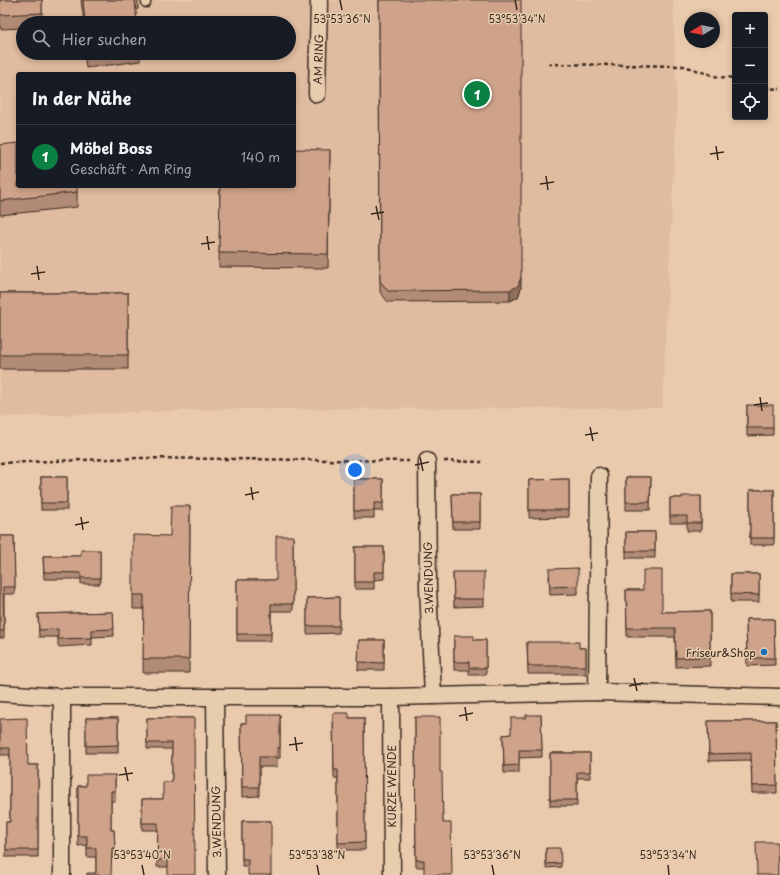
<!DOCTYPE html>
<html lang="de">
<head>
<meta charset="utf-8">
<style>
	:root { --surface:#171b24; --page:#242831; --text:#f1f3f6; --muted:#9ea1a6; --line:#363941; --accent:#0b8043 }
	body { margin:0; font-family:"Playpen Sans",sans-serif; background:var(--page); color:var(--text) }
	.controls { position:absolute; right:12px; top:12px; display:grid; overflow:hidden; border-radius:4px; box-shadow:0 2px 6px #0003 }
	.controls button { width:36px; height:36px; display:grid; place-items:center; padding:0; border:0; border-bottom:1px solid var(--line); background:var(--surface); color:var(--text); font:20px sans-serif }
	.compass { position:absolute; left:684px; top:12px; width:36px; height:36px; border-radius:50%; background:var(--surface); box-shadow:0 2px 6px #0003; rotate:260deg }
	.you { position:absolute; left:355px; top:470px; width:14px; height:14px; margin:-10px; border:3px solid #fff; border-radius:50%; background:#1a73e8; box-shadow:0 0 0 6px #1a73e833 }
	.badge { display:grid; place-items:center; width:26px; height:26px; border-radius:50%; background:var(--accent); color:#fff; font-size:13px; font-weight:700 }
	.pin { position:absolute; translate:-50% -50%; border:2px solid #fff; box-shadow:0 1px 4px #0006 }
	.list { margin:0; padding:0; list-style:none }
	h2 { display:flex; justify-content:space-between; align-items:center; height:52px; margin:0; padding:0 16px; font-size:17px }
	h2 small { font-size:13px; font-weight:400; color:var(--muted) }
	.list li { display:grid; grid-template-columns:26px 1fr auto; gap:12px; align-items:center; box-sizing:border-box; height:64px; padding:0 16px; border-top:1px solid var(--line) }
	.list b { display:block; font-size:15px; white-space:nowrap }
	.list p { margin:0; font-size:13px; white-space:nowrap; color:var(--muted) }
	.list em { font-size:13px; font-style:normal; color:var(--muted) }
	.icon { flex:none; width:22px; height:22px; fill:none; stroke:currentColor; stroke-width:2; stroke-linecap:round; stroke-linejoin:round }
	.map { position:relative; flex:none; width:780px; height:875px; overflow:hidden }
	.search { position:absolute; background:var(--surface); box-shadow:0 2px 6px #0003; left:16px; top:16px; width:280px; height:44px; display:flex; align-items:center; gap:10px; box-sizing:border-box; padding:0 14px; border-radius:22px; color:var(--muted); font-size:15px }
	.panel { position:absolute; background:var(--surface); box-shadow:0 2px 6px #0003; left:16px; top:72px; width:280px; height:116px; border-radius:4px }
	.map>svg:first-child { display:block }
	.built { fill:#dfbb9f; fill-rule:evenodd }
	.lines { fill:none; stroke-linecap:round; stroke-linejoin:round }
	.lane-casing { stroke:#3b2a1e; stroke-width:11 }
	.street-casing { stroke:#3b2a1e; stroke-width:19 }
	.path { stroke:#3b2a1e; stroke-width:2.5; stroke-dasharray:4 3; stroke-linecap:butt }
	.lane { stroke:#e7ccae; stroke-width:8 }
	.street { stroke:#e7ccae; stroke-width:16 }
	.wall { fill:#b28b77; stroke:#3b2a1e }
	.shaded-wall { fill:#917161; stroke:#3b2a1e }
	.building { fill:#cfa28a; stroke:#3b2a1e }
	.ticks { fill:none; stroke:#3b2a1e; stroke-width:1.5 }
	.poi-dot { fill:#1f6fb2; stroke:#e7ccae; stroke-width:1.5 }
	.labels { text-anchor:middle; dominant-baseline:central; stroke-width:3; stroke-linejoin:round; paint-order:stroke }
	.street-label { font-size:11px; fill:#3b2a1e; stroke:#e7ccae }
	.poi-label { font-size:11px; fill:#3b2a1e; stroke:#e7ccae; text-anchor:end }
	.ticks-label { font-size:10px; text-anchor:middle; fill:#3b2a1e; stroke:#e7ccae; stroke-width:3; stroke-linejoin:round; paint-order:stroke }
</style>
</head>
<body>
<div class="map">
<svg width="780" height="875" viewBox="0 0 780 875">
	<rect width="100%" height="100%" fill="#eacaac"/>
	<filter id="ink" filterUnits="userSpaceOnUse"><feTurbulence type="fractalNoise" baseFrequency=".025" numOctaves="2"/><feDisplacementMap in="SourceGraphic" scale="8" xChannelSelector="R" yChannelSelector="G"/><feConvolveMatrix kernelMatrix="1 2 1 2 8 2 1 2 1" color-interpolation-filters="sRGB"/></filter>
	<g filter="url(#ink)">
		<!-- built -->
		<path class="built" d="M0,0h673l4,104 -15,304 -435,1 -227,8zM23,23h266v30h-266zM18,74h276v112h-276z"/>
		<g class="lines">
			<!-- lane casing -->
			<g class="lane-casing">
				<polyline id="lane" points="146,0 146,3"/>
			</g>
			<!-- street casing -->
			<g class="street-casing">
				<g id="street">
					<polyline points="317,94 319,0"/>
					<polyline points="427,461 428,587 433,696"/>
					<polyline points="597,692 599,476"/>
					<polyline points="0,693 62,697 391,697 597,692 780,697"/>
					<polyline points="62,697 62,875"/>
					<polyline points="215,697 217,875"/>
					<polyline points="391,697 392,875"/>
				</g>
			</g>
			<!-- path -->
			<g class="path">
				<polyline points="548,64 684,66 718,77 735,78"/>
				<polyline points="765,88 780,89"/>
				<polyline points="444,461 482,462"/>
				<polyline points="0,463 140,458 409,461"/>
			</g>
			<!-- lane -->
			<use href="#lane" class="lane"/>
			<!-- street -->
			<use href="#street" class="street"/>
		</g>
		<!-- wall -->
		<g class="wall">
			<polygon points="0,0 42,0 42,23 23,23 23,28 0,29"/>
			<polygon points="81,0 138,0 138,9 84,22"/>
			<polygon points="379,0 521,288 518,297 510,301 388,302 380,292"/>
			<polygon points="84,53 140,53 140,61 86,68"/>
			<polygon points="0,145 77,192 77,207 0,215"/>
			<polygon points="330,150 328,268 219,267 220,186"/>
			<rect x="0" y="293" width="128" height="76"/>
			<polygon points="747,405 773,428 773,435 747,436"/>
			<rect x="41" y="477" width="26" height="33"/>
			<polygon points="626,477 651,477 650,510 626,510"/>
			<polygon points="354,479 383,479 383,511 374,511 374,518 354,518"/>
			<polygon points="569,479 569,517 529,518 529,480"/>
			<rect x="750" y="490" width="24" height="55"/>
			<polygon points="452,494 480,494 480,529 453,529"/>
			<polygon points="701,496 701,531 687,531 687,523 670,523 670,498 682,498"/>
			<polygon points="190,506 189,673 143,673 144,609 133,609 133,595 170,536"/>
			<rect x="626" y="532" width="29" height="26"/>
			<polygon points="0,536 14,536 15,594 4,594 4,638 0,638"/>
			<polygon points="293,536 293,611 271,611 271,641 237,641 237,580 276,580"/>
			<polygon points="355,547 384,547 384,579 374,580 374,589 355,589"/>
			<polygon points="100,550 100,584 81,584 81,579 44,579 43,556 81,556"/>
			<polygon points="453,572 484,599 484,606 454,607"/>
			<rect x="731" y="574" width="28" height="28"/>
			<polygon points="549,576 578,586 578,594 550,595"/>
			<polygon points="626,590 643,590 662,612 710,611 710,666 676,667 675,637 627,637"/>
			<polygon points="339,597 339,633 307,634 307,598"/>
			<polygon points="113,612 114,636 92,637 92,645 58,647 58,637 39,637 38,614"/>
			<polygon points="746,619 774,619 775,665 747,666"/>
			<polygon points="454,636 474,640 486,640 486,675 469,675 469,670 454,670"/>
			<polygon points="359,640 384,640 384,670 358,670"/>
			<polygon points="527,642 579,648 586,648 586,674 528,674"/>
			<polygon points="333,713 349,718 364,718 365,850 338,850 338,778 334,778"/>
			<polygon points="280,715 280,758 277,758 277,767 259,767 259,796 242,797 241,723 246,723"/>
			<polygon points="541,715 542,757 519,758 519,773 504,773 503,735 511,734 526,718"/>
			<polygon points="415,717 440,772 443,823 424,867 416,867"/>
			<rect x="86" y="718" width="32" height="35"/>
			<polygon points="147,718 194,718 168,867 157,867 158,830 142,830 142,799 163,799 172,782 172,749 147,749"/>
			<polygon points="0,719 28,765 38,765 38,857 6,857 6,822 10,822 10,755 0,755"/>
			<polygon points="708,721 776,721 777,793 752,793 751,760 709,761"/>
			<polygon points="550,753 590,753 590,778 577,778 577,806 550,806"/>
			<polygon points="115,775 115,801 111,801 111,830 114,830 115,858 112,858 96,873 96,857 87,857 87,845 78,846 78,786 86,786"/>
			<polygon points="242,821 271,821 248,866 242,866"/>
			<polygon points="546,848 561,863 561,867 546,868"/>
		</g>
		<!-- shaded-wall -->
		<polygon class="shaded-wall" points="521,277 521,288 518,297 510,301 510,290"/>
		<!-- building -->
		<g class="building">
			<polygon points="0,0 42,0 42,13 0,15"/>
			<polygon points="83,0 135,0 137,23 82,23 82,22 85,22"/>
			<polygon points="379,0 521,0 521,277 518,286 510,290 388,291 380,281"/>
			<polygon points="85,53 120,53 86,57"/>
			<polygon points="18,143 18,186 77,186 77,192 0,201 0,145"/>
			<polygon points="294,149 330,150 328,254 219,253 220,186 294,186"/>
			<rect x="0" y="293" width="128" height="62"/>
			<rect x="747" y="405" width="26" height="23"/>
			<rect x="41" y="477" width="26" height="26"/>
			<polygon points="626,477 651,477 650,502 626,502"/>
			<polygon points="354,479 383,479 383,503 374,503 374,511 354,511"/>
			<polygon points="569,479 569,510 529,510 529,480"/>
			<rect x="750" y="490" width="24" height="48"/>
			<polygon points="452,494 480,494 480,522 453,522"/>
			<polygon points="682,496 701,496 701,523 687,523 687,516 670,516 670,498 682,498"/>
			<polygon points="171,506 190,506 189,659 143,659 144,595 133,595 133,535 170,536"/>
			<rect x="626" y="532" width="29" height="19"/>
			<polygon points="0,536 14,536 15,587 3,587 4,631 0,631"/>
			<polygon points="276,536 293,536 293,604 271,604 271,634 237,634 237,580 276,580"/>
			<polygon points="355,547 384,547 384,572 374,572 374,582 355,582"/>
			<polygon points="81,550 100,550 100,578 81,578 81,573 44,572 43,556 81,556"/>
			<polygon points="578,568 578,586 550,587 549,569"/>
			<polygon points="643,570 662,570 662,612 710,611 710,657 676,658 675,628 627,628 626,590 643,590"/>
			<polygon points="453,572 484,572 484,599 454,599"/>
			<polygon points="731,574 759,574 759,595 731,594"/>
			<polygon points="339,597 339,626 307,626 307,598"/>
			<polygon points="113,612 114,629 92,630 92,638 58,639 58,629 39,630 38,614"/>
			<polygon points="746,619 774,619 775,658 747,658"/>
			<polygon points="454,636 474,636 474,640 486,640 486,668 469,668 469,662 454,662"/>
			<polygon points="359,640 384,640 384,663 358,662"/>
			<polygon points="527,642 579,642 579,648 586,648 586,666 528,666"/>
			<polygon points="333,713 349,713 349,718 364,718 365,842 338,843 338,770 334,770"/>
			<polygon points="246,715 280,715 280,748 277,748 277,757 259,757 259,787 242,787 241,723 246,723"/>
			<polygon points="526,715 541,715 542,750 519,750 519,765 504,766 503,735 511,734 511,718 526,718"/>
			<polygon points="415,717 440,717 440,772 442,772 443,823 451,823 452,875 424,875 424,860 416,860"/>
			<polygon points="27,718 28,765 38,765 38,850 6,850 6,822 10,822 10,748 0,748 0,719"/>
			<polygon points="86,718 118,718 118,745 86,746"/>
			<polygon points="147,718 194,718 195,875 168,875 168,860 157,860 158,823 142,823 142,799 163,799 163,782 172,782 172,743 147,743"/>
			<polygon points="708,721 776,721 777,785 752,786 751,753 709,754"/>
			<polygon points="550,753 590,753 590,772 577,772 577,800 550,800"/>
			<polygon points="86,775 115,775 115,791 111,791 111,830 114,830 115,848 112,848 111,875 87,875 87,873 96,873 96,848 87,848 87,836 78,836 78,786 86,786"/>
			<polygon points="242,821 271,821 271,875 248,875 248,859 242,859"/>
			<polygon points="756,842 777,842 778,875 757,875"/>
			<polygon points="546,848 560,848 561,863 546,864"/>
		</g>
	</g>
	<!-- ticks -->
	<path class="ticks" d="M340,0l2,10M515,0l2,10M716,146l2,14M710,154l14,-2M546,176l2,14M540,184l14,-2M376,206l3,14M371,214l13,-2M207,236l2,14M201,244l14,-2M37,266l2,14M31,274l14,-2M760,397l2,14M754,405l14,-2M590,427l3,14M585,435l13,-2M420,457l3,14M415,465l14,-3M251,487l2,13M245,495l14,-3M81,517l2,13M75,525l14,-3M634,678l3,13M629,686l14,-3M465,707l2,14M459,716l14,-3M295,737l2,14M289,745l14,-2M125,767l3,14M119,775l14,-2M142,865l2,10M317,865l2,10M492,865l2,10M668,865l1,10"/>
	<!-- markers -->
	<circle class="poi-dot" cx="764" cy="652" r="4"/>
	<g class="labels">
		<!-- street labels -->
		<g class="street-label">
			<text transform="translate(318 59) rotate(-88)">AM RING</text>
			<text transform="translate(428 578) rotate(-91)">3.WENDUNG</text>
			<text transform="translate(391 786) rotate(-90)">KURZE WENDE</text>
			<text transform="translate(216 822) rotate(-91)">3.WENDUNG</text>
		</g>
		<!-- poi labels -->
		<g class="poi-label">
			<text x="756" y="652">Friseur&amp;Shop</text>
		</g>
	</g>
	<g class="ticks-label">
		<text x="342" y="23">53°53'36"N</text>
		<text x="517" y="23">53°53'34"N</text>
		<text x="142" y="859">53°53'40"N</text>
		<text x="317" y="859">53°53'38"N</text>
		<text x="492" y="859">53°53'36"N</text>
		<text x="668" y="859">53°53'34"N</text>
	</g>
</svg>
<div class="controls">
<button>+</button>
<button>−</button>
<button><svg class="icon" aria-label="locate" viewBox="0 0 24 24"><circle cx="12" cy="12" r="6"/><path d="M12 2v4M12 18v4M2 12h4M18 12h4"/></svg></button>
</div>
<svg class="compass" viewBox="-18 -18 36 36"><path d="M0-13l5 13h-10z" fill="#e53935"/><path d="M0 13l5-13h-10z" fill="#9ea1a6"/></svg>
<div class="you"></div>
<div class="pin badge" style="left:477px;top:94px">1</div>
<div class="search"><svg class="icon" aria-label="search" viewBox="0 0 24 24"><circle cx="10" cy="10" r="6"/><path d="M15 15l6 6"/></svg>Hier suchen</div>
<section class="panel">
<h2>In der Nähe<small></small></h2>
<ul class="list">
<li><span class="badge">1</span><div><b>Möbel Boss</b><p>Geschäft · Am Ring</p></div><em>140 m</em></li>
</ul>
</section>
</div>
</body>
</html>
